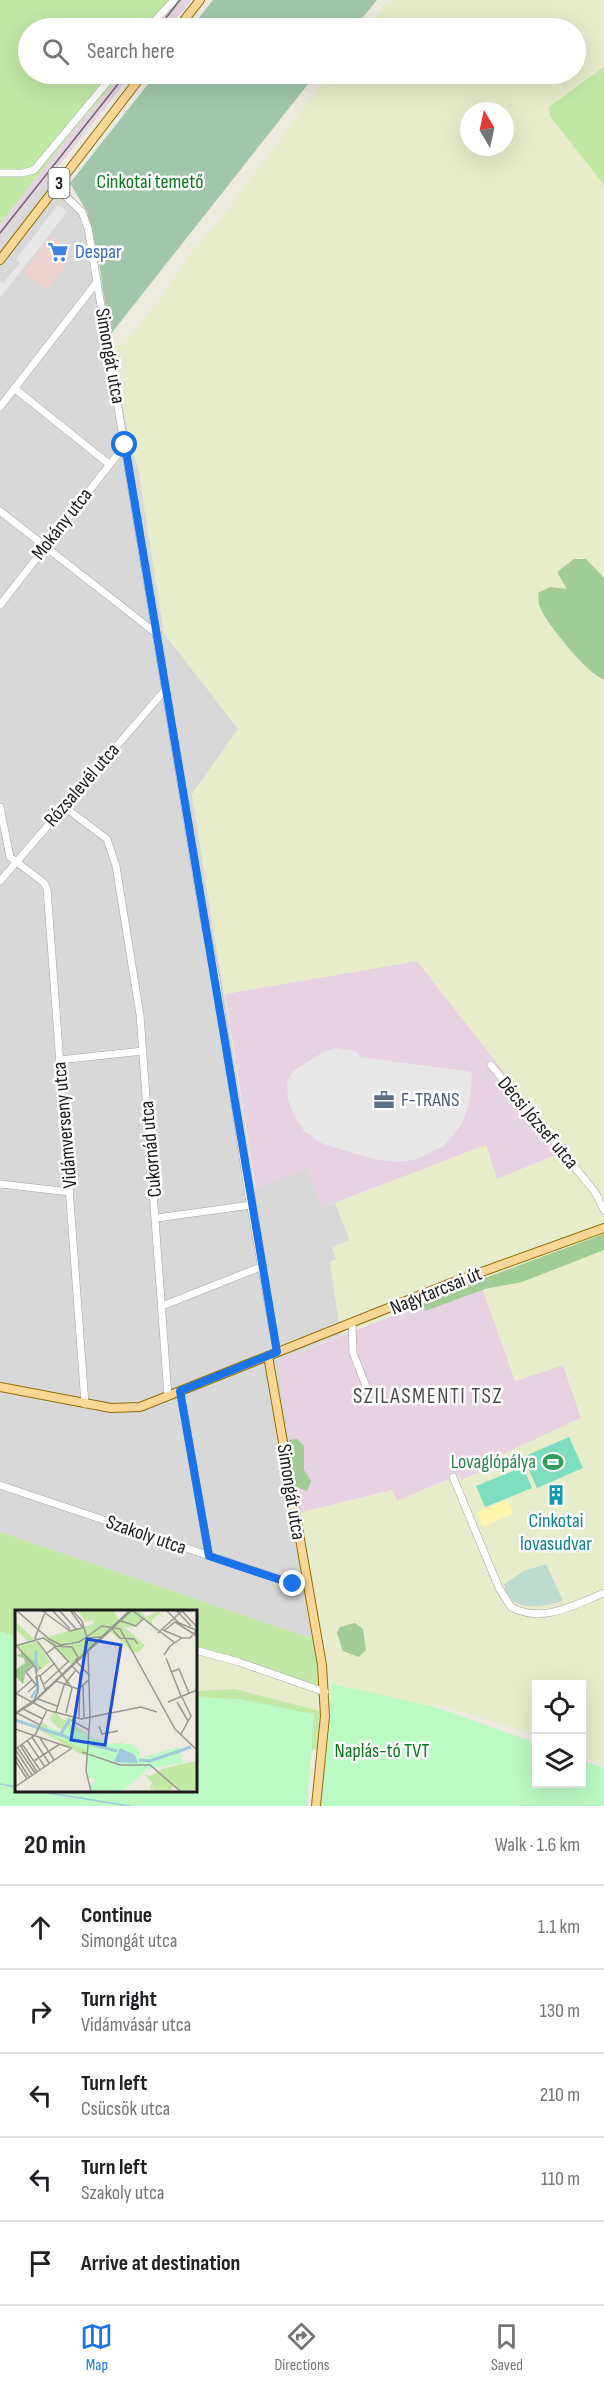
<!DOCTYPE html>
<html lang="en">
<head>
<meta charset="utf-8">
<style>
	:root { --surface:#fff; --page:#f6f6f6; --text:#202124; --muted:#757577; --line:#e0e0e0; --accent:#1a73e8 }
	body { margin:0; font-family:"Sofia Sans Condensed",sans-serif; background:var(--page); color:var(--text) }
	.controls { position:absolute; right:18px; bottom:18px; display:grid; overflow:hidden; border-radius:0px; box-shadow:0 6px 24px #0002 }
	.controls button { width:54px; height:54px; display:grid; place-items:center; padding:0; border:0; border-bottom:2px solid var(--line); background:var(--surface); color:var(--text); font:30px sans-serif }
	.compass { position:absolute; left:460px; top:102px; width:54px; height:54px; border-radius:50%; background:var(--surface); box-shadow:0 6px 24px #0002; rotate:351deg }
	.stop { position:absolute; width:18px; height:18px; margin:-14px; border:4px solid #1a73e8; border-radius:50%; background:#fff }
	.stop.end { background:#1a73e8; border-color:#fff; box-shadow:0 2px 6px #0008 }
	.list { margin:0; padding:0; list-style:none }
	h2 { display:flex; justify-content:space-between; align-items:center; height:78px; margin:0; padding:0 24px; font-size:26px }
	h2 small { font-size:20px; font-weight:400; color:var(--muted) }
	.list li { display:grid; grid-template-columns:39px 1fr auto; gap:18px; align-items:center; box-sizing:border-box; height:84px; padding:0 24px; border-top:2px solid var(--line) }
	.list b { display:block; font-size:22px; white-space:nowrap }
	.list p { margin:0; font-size:20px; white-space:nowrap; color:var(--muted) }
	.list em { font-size:20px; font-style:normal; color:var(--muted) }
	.icon { flex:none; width:33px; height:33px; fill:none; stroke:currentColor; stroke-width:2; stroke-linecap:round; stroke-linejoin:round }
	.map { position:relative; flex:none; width:604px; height:1806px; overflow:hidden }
	.search { position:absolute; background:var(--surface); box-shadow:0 6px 24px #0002; left:18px; right:18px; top:18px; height:66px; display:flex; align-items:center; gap:15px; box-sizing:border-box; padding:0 21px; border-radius:33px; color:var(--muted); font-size:22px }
	.sheet { height:498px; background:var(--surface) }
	nav { display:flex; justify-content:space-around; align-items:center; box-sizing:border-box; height:84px; border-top:2px solid var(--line); background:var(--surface); font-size:16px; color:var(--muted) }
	nav a { display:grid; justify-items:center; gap:3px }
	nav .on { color:var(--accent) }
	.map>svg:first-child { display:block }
	.residential { fill:#d9d8d8 }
	.commercial { fill:#eed2cf }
	.industrial { fill:#e6d2e1 }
	.farmland { fill:#e7eccb; fill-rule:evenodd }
	.grass { fill:#c1e8a5 }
	.forest { fill:#a1cc95 }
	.wetland { fill:#bddbcf }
	.sand { fill:#fff4ac }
	.cemetery { fill:#a1c6aa }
	.park { fill:#bbf9c5 }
	.pitch { fill:#7dddbf }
	.parking { fill:#e7e7e7 }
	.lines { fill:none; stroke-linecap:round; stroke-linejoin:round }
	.stream { stroke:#a0c9db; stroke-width:1.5 }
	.minor-casing { stroke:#a2a2a2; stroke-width:8 }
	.major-casing { stroke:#926c00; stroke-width:10 }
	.minor { stroke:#fff; stroke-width:7 }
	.major { stroke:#fbd797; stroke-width:8 }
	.tram { stroke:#696969; stroke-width:1.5 }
	.route { stroke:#1a73e8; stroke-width:8 }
	.labels { text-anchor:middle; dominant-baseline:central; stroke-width:5; stroke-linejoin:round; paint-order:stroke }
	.shield { fill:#fff; stroke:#5f5f5f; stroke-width:1.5 }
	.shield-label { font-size:18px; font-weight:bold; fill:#1b1b1b }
	.park-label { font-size:20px; fill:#0b771c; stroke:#fff }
	.shop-label { font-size:20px; fill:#366cbe; stroke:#fff; text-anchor:start }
	.street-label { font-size:20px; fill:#1b1b1b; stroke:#fff }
	.service-label { font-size:20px; fill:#4e5e75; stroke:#fff; text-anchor:start }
	.leisure-label { font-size:20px; fill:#27864d; stroke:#fff; text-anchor:end }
	.culture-label { font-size:20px; fill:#0d838f; stroke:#fff }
	.quarter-label { font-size:22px; letter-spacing:1.5px; fill:#4e4e4e; stroke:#fff }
	.inset-river { fill:none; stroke:#a0c9db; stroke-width:3 }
	.inset-road { fill:none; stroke:#999791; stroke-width:1.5 }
	.view { fill:#1d4ed8; fill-opacity:0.15; stroke:#1d4ed8; stroke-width:3 }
	.inset-edge { fill:none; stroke:#1b1b1b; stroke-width:3 }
</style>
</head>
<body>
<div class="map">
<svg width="604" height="1806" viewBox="0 0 604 1806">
	<rect width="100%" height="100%" fill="#edeae0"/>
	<!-- residential -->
	<polygon class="residential" points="49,178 68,190 86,213 96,251 131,449 138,467 164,633 238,729 192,795 255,1188 308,1168 321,1207 335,1203 350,1240 336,1260 330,1262 341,1335 279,1360 299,1513 291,1515 313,1639 0,1532 0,239"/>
	<!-- commercial -->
	<polygon class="commercial" points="52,236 68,249 69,261 47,290 23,272"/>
	<!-- industrial -->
	<g class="industrial">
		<polygon points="177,0 191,0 168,28 155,28"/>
		<polygon points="122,74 132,74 0,239 0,224 72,132"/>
		<polygon points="417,961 566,1151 497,1179 486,1145 321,1208 308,1168 256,1189 225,994"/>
		<polygon points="480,1282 516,1381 563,1365 581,1418 477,1466 479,1472 461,1480 458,1475 397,1501 392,1490 299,1513 279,1360"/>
	</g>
	<!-- farmland -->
	<path class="farmland" d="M389,0h215v1766l-22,-10v-72h-46v51l-92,-29 -103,-10 -14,14 -7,1 -85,-22 -40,2v-43l125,37 -29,-170 102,-25 4,11 62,-26 2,5 18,-8 -2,-6 104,-48 -18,-53 -48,16 -35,-99 -139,53 -11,-73 6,-3 -4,-12 18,-7 -15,-37 151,-58 11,34 69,-28 -149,-190 -192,33 -33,-200 46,-65 -74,-96 -26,-166 -7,-18 -20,-104 7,1 6,-2 35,-44 33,-48 30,-35 107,-143h247v-46h-211zM469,111h36v36h-36z"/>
	<!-- grass -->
	<g class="grass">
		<polygon points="0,0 177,0 155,28 28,28 28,74 122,74 72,132 0,224"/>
		<polygon points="604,67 604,185 550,116 549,107"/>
		<polygon points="0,1532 313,1639 320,1686 195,1648 195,1611 16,1611 16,1695 0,1692"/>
		<polygon points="235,1689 320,1711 318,1750 195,1739 195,1691"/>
	</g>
	<!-- forest -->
	<g class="forest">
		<path d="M574,559h12l18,19v101c-14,-2 -59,-57 -64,-72 -2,-4 -1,-10 -2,-14l12,-6 17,2 -10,-17z"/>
		<polygon points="604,1234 604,1250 522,1282 485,1289 425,1311 423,1301"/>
		<polygon points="297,1439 304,1446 304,1470 311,1481 307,1491 296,1487 289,1440"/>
		<polygon points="355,1623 363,1629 366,1650 359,1657 343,1651 337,1633 340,1627"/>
	</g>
	<!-- wetland -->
	<path class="wetland" d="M546,1564l17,37c-22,6 -54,13 -59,-17l20,-13z"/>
	<!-- sand -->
	<polygon class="sand" points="507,1500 514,1513 483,1527 477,1512"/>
	<!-- cemetery -->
	<g class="cemetery">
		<polygon points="213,0 377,0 354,28 191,28"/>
		<polygon points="156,74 316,74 110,335 98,256 87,212 70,183"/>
	</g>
	<!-- park -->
	<g class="park">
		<polygon points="0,1631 16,1636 16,1790 195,1790 195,1697 238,1699 314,1714 307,1806 0,1806"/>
		<polygon points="332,1684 435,1707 536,1743 536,1784 582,1784 582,1760 604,1768 604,1806 321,1806"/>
	</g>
	<!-- pitch -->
	<g class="pitch">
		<polygon points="569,1437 583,1468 537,1488 523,1457"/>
		<polygon points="523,1467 532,1488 485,1507 476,1486"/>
	</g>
	<!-- parking -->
	<g class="parking">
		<polygon points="58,205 67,212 0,298 0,281 3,283 20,263 16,259"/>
		<polygon points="336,1048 355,1051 361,1057 472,1072 470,1100 462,1124 444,1146 415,1160 398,1162 373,1159 323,1144 304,1131 294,1116 288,1100 287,1081 293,1071 325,1051"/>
	</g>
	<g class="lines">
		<!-- stream -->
		<g class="stream">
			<polyline points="0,1784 16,1787"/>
			<polyline points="31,1790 129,1806"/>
		</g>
		<!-- minor casing -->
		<g class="minor-casing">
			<g id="minor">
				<polyline points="148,28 174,0"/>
				<polyline points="0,173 23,173 34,170 114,74"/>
				<polyline points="56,187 82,212 88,228 202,909 216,978 249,1197 277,1352"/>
				<polyline points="14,388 109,464"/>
				<polyline points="0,407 97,282"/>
				<polyline points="0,511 157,634"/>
				<polyline points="0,605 125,445"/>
				<polyline points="63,806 107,839 116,866 140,1015 168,1396"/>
				<polyline points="0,807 10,857 43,882 47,888 85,1404"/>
				<polyline points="0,881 165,690"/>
				<polyline points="59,1060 143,1051"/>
				<polyline points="491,1065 595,1192 604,1210"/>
				<polyline points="0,1184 70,1192"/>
				<polyline points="157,1218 251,1205"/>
				<polyline points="162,1306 263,1266"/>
				<polyline points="352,1323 353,1353 368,1391"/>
				<polyline points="180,1391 209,1556"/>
				<path d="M453,1477l46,111 12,19c32,17 62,-2 93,-14"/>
				<polyline points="0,1485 293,1584"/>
				<polyline points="195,1650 239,1662 325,1692"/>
			</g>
		</g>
		<!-- major casing -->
		<g class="major-casing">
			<g id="major">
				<polyline points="178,28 200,0"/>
				<polyline points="0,260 143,74"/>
				<polyline points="268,1356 322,1665 325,1716 316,1806"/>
				<polyline points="0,1387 111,1408 140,1407 451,1283 604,1228"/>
			</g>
		</g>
		<!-- minor -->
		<use href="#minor" class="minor"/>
		<!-- major -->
		<use href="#major" class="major"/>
		<!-- tram -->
		<g class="tram">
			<polyline points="158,28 180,0"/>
			<polyline points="0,233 126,74"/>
		</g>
	</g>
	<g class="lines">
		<!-- route -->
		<polyline class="route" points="125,445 277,1352 180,1391 209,1556 293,1584"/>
	</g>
	<!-- icons -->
	<defs>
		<g id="supermarket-bare" transform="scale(1.62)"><path d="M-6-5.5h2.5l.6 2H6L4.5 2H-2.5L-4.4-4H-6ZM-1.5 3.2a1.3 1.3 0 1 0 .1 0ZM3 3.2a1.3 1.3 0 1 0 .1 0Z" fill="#3f7fe0" stroke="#fff" stroke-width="2.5" paint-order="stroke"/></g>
		<g id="office-bare" transform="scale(1.62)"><path d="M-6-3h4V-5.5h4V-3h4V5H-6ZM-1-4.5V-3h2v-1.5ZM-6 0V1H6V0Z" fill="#5c6f8a" stroke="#fff" stroke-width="2.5" paint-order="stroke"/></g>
		<g id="stadium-bare" transform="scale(1.62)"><path d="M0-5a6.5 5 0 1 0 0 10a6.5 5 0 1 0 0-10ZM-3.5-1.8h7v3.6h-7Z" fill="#2e9e5b" stroke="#fff" stroke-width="2.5" paint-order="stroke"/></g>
		<g id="building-bare" transform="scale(1.62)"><path d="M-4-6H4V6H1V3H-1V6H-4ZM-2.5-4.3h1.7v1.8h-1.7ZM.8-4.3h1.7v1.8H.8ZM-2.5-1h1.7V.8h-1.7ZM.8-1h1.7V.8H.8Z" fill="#0f9aa8" stroke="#fff" stroke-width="2.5" paint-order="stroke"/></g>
	</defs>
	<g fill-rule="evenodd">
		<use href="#supermarket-bare" x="58" y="252"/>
		<use href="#office-bare" x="384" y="1100"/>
		<use href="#stadium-bare" x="553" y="1462"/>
		<use href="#building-bare" x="556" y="1495"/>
	</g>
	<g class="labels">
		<!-- shield labels -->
		<rect class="shield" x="48.5" y="168" width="21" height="30" rx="4.5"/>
		<g class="shield-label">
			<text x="59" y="183">3</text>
		</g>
		<!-- park labels -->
		<g class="park-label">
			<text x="150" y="182">Cinkotai temető</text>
			<text x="382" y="1751">Naplás-tó TVT</text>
		</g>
		<!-- shop labels -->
		<g class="shop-label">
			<text x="75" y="252">Despar</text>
		</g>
		<!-- street labels -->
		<g class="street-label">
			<text transform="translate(110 356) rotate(80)">Simongát utca</text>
			<text transform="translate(62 524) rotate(-52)">Mokány utca</text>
			<text transform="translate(82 785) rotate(-49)">Rózsalevél utca</text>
			<text transform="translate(538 1123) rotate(50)">Décsi József utca</text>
			<text transform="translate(65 1125) rotate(-95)">Vidámverseny utca</text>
			<text transform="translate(151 1149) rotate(-95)">Cukornád utca</text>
			<text transform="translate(436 1291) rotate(-22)">Nagytarcsai út</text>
			<text transform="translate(291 1492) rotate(81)">Simongát utca</text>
			<text transform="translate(146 1535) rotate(19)">Szakoly utca</text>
		</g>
		<!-- service labels -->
		<g class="service-label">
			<text x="401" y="1100">F-TRANS</text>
		</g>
		<!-- leisure labels -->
		<g class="leisure-label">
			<text x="536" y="1462">Lovaglópálya</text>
		</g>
		<!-- culture labels -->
		<g class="culture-label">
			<text x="556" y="1521">Cinkotai<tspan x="556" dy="23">lovasudvar</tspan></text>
		</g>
		<!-- quarter labels -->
		<g class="quarter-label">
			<text x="428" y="1396">SZILASMENTI TSZ</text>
		</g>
	</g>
	<!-- overview -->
	<g transform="translate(15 1610)">
		<rect width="182" height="182" fill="#edeae0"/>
		<path d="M56,0h42l6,10 14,-10h6l7,8 12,-7 7,7 -7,-4 -7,7 7,12 -14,-14 -8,8h-12l21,18 -6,7 -5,1 -23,-21 -40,33 -27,-27 50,-14 -1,-4 -8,2 -5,-9zM0,11l22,21 13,20 -13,10 -20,-27 12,-3 -14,-13zM39,102l10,8 7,-4v7l19,13 -12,-5 2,3 28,10 14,-1 -9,18 -11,-8 -20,2 -42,-25 -6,5 3,-6 -22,-8 23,7 6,-13 -2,7 6,4 -2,4 43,13v-3l-32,-13 -7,-8zM181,151v28l-16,2 -6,-5 -5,5h-16v-3l-3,3 1,-5 -5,5 7,-8 -9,-9 6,2 15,-8z" fill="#c1e8a5"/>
		<path d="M8,42l19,16 -5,3 2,-5 -5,-2 -8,7 -3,13 -8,-8v-6l10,-7 -1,-5 -8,-2z" fill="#a1cc95"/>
		<path d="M33,117l13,5 7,-4 40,16h24l8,8 -1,7 40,-12 4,16 -36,6 -24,22h-31l-2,-6 5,-2 -1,-5h-6l-2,-28 -47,-21 7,2z" fill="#bbf9c5"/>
		<path d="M105,138l15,7 3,8 -24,-1z" fill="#a0c9db"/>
		<path class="inset-river" d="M21,63v-22M16,88l7,-10 -2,-12M0,110l70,23M45,125l10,-16M75,134l27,7M124,150l11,1 41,-14"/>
		<path class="inset-road" d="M1,0l33,29 12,6 18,-3 23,-16 18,3 55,100 22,21M26,0l29,21 12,-3M31,0l-11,28 37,50M37,0l18,19M44,0l17,19M55,0l13,18M57,0l10,11 5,17 14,-1M117,0l43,33M151,0l13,13 17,7M161,0l15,16M167,1l15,16M106,11l15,5 8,-8M97,19l8,9 14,1 4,5M148,20l19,8M150,20l10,-8 22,14M143,23l25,-23M0,34l21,24 2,24 -4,8M0,36l28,-8 13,8M39,36l15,16M73,40l2,67M31,44l10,-8 16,1 6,10 -3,4M149,45l6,-9 12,-8h8l7,-8M151,48l15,38M61,51l14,15M57,56l8,8 -1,44M156,62l8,-3 10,24M21,65l4,1 5,13 3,-2M25,66l15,-13M41,71l22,8 11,-9M29,74l25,-23M68,75l1,34M13,82l8,-7 -10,-13 7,-6M0,83l32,17 34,9 60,-12 16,5M2,83l15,-13M23,89l19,7M153,92l29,-12M162,92l11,19M8,99l20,10M41,102l8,-27 12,-15M0,103l21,-14 94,-89M2,103l23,12M51,103l6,-25M0,104l18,-11 99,-93M59,107l-2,4 17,9M75,107l-4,54 5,20M84,116l3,8 16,-3M0,119l56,19M166,124l10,-18 -9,-19M17,127l17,26M25,128l14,22M12,130l18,27M7,134l18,26M5,135l17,27M2,137l18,26M0,139l20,-14 12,-25M0,139l17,26M67,142l38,13h30l30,26M0,145l14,22M0,150l12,19M19,151l26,-17M0,177l57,-39"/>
		<path class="view" d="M72,29l34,6 -16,100 -34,-5z"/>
		<rect width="182" height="182" class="inset-edge"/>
	</g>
</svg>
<div class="controls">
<button><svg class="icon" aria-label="locate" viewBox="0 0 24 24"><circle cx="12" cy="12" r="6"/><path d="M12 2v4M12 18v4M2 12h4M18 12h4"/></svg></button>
<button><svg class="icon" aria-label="layers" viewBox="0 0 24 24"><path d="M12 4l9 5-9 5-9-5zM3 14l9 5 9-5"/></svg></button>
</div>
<svg class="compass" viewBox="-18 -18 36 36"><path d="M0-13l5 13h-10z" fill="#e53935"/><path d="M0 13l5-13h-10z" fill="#757577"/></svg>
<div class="stop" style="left:125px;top:445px"></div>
<div class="stop end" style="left:293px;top:1584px"></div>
<div class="search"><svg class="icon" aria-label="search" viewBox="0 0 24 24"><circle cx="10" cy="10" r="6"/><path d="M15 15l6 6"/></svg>Search here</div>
</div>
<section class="sheet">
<h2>20 min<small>Walk · 1.6 km</small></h2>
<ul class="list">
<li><svg class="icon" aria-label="ahead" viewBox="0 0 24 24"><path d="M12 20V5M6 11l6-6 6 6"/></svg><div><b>Continue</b><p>Simongát utca</p></div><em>1.1 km</em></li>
<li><svg class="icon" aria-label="right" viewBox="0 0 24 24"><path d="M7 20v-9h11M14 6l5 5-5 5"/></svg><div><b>Turn right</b><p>Vidámvásár utca</p></div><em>130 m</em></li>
<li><svg class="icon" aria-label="left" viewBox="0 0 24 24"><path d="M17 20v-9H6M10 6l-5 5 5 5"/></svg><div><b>Turn left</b><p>Csücsök utca</p></div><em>210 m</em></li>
<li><svg class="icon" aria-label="left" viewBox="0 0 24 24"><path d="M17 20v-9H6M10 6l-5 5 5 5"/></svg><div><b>Turn left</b><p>Szakoly utca</p></div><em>110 m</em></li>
<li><svg class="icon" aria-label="arrive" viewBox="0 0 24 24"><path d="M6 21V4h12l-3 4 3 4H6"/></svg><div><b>Arrive at destination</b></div></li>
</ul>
</section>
<nav>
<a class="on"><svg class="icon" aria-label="map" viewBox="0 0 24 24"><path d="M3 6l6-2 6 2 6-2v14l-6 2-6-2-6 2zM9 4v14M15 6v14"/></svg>Map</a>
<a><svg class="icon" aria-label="directions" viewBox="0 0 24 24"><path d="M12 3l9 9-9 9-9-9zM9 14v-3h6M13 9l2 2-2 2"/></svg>Directions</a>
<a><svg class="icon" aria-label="saved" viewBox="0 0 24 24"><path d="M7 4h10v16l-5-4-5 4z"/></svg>Saved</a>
</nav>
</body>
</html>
